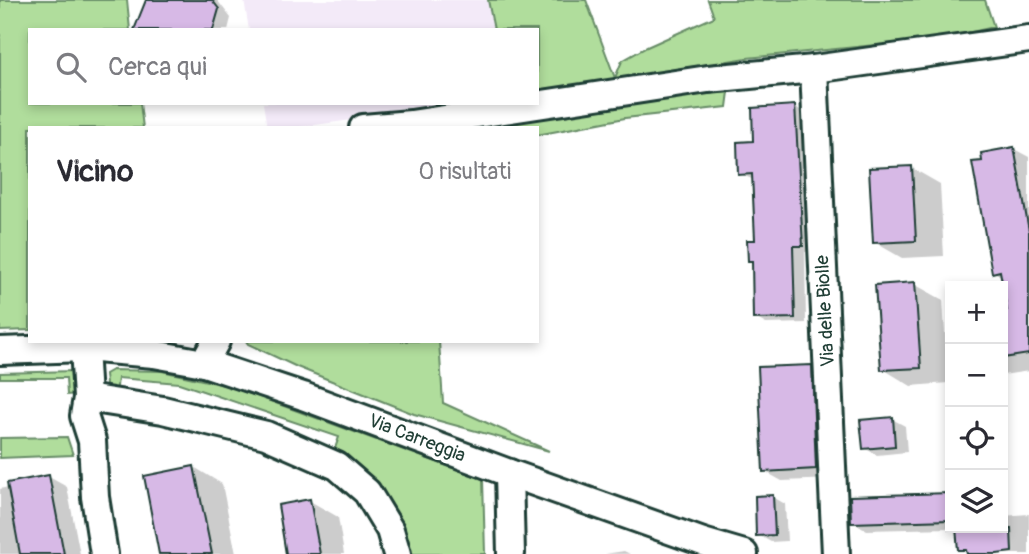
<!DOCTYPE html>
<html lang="it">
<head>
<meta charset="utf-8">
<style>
	:root { --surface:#fff; --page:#f7f7f7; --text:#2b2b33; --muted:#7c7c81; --line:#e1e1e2 }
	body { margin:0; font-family:Pangolin,sans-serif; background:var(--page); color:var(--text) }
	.controls { position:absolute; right:21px; bottom:21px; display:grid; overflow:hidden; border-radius:0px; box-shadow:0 4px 10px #0003 }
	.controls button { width:63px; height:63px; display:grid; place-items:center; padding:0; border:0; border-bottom:2px solid var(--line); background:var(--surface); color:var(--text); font:35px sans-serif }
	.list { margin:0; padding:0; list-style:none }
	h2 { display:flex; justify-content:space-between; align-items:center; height:91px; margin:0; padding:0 28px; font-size:30px }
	h2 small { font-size:23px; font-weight:400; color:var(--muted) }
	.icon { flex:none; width:38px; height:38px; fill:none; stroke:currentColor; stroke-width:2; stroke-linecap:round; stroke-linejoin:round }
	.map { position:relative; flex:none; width:1029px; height:554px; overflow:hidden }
	.search { position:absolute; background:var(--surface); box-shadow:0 4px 10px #0003; left:28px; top:28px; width:511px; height:77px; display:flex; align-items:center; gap:18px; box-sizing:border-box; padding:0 24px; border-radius:0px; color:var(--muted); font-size:26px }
	.panel { position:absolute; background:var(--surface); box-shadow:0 4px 10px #0003; left:28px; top:126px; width:511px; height:217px; border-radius:0px }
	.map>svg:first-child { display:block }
	.built { fill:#f3eaf8 }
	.green { fill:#b0dd9c; stroke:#688d68; stroke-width:2 }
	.shadow { fill:#0003 }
	.building { fill:#d7b9e6; stroke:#1f3d34; stroke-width:2 }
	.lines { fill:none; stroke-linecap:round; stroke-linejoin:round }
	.minor-casing { stroke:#1f3d34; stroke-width:32 }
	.minor { stroke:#fff; stroke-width:26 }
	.labels { text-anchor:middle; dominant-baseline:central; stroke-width:7; stroke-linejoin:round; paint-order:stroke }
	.street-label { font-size:19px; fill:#1f3d34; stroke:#fff }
</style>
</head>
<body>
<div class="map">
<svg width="1029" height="554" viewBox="0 0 1029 554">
	<rect width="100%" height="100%" fill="#fff"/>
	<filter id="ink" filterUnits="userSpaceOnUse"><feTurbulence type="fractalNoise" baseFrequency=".0143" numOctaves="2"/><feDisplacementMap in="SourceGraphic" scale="14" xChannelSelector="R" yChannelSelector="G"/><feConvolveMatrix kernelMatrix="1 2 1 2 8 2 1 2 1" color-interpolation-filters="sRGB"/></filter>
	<g filter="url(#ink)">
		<!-- built -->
		<g class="built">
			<polygon points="244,0 488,0 494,30 249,30"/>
			<polygon points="263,103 477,103 293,128 267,128"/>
		</g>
		<!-- green -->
		<g class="green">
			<polygon points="0,0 127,0 130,30 30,30 30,103 140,103 143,128 30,128 30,330 0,331"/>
			<polygon points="488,0 586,0 615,78 622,61 647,47 714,17 708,0 985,0 994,27 945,38 747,58 615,79 537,94 537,30 494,30"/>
			<polygon points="729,92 727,107 625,118 537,135 537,128 468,128 627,100"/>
			<polygon points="246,341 439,341 443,403 549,451 414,414 297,367 248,344"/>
			<polygon points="112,370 162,371 229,386 483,479 485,554 411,554 401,520 383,491 333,454 339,437 179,383 118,378 116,395 107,394 105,374"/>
			<polygon points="74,371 76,394 67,395 66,378 0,378 0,373"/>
			<polygon points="67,437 73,455 0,458 0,438"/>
		</g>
		<!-- shadow -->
		<g class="shadow">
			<polygon points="148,0 217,0 231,18 228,30 144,30"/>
			<polygon points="795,107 807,114 814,251 805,252 806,323 766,324 755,318 754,262 750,260 757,241 754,180 740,174 755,143"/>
			<polygon points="1014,149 1029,157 1029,371 1003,375 1003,312 1009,311 1003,277 994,272 984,162"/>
			<polygon points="912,168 940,184 944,256 902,258 874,242"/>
			<polygon points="914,284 943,300 948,383 911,386 883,369"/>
			<polygon points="811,366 829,377 834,479 782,481 764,471"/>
			<polygon points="892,419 905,426 907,452 877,455 864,448"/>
			<polygon points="194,467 222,484 236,554 161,554"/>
			<polygon points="49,477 67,487 80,554 0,554 0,489"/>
			<polygon points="950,495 950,528 867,530 853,522 852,498"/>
			<polygon points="773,497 785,504 787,541 771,542 758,535"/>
			<polygon points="310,501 338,517 344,554 288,554"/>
			<polygon points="1029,514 1029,554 968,554 967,528 1003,528 1003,516"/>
			<polygon points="624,551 630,554 605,554"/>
		</g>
		<!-- building -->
		<g class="building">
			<polygon points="146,0 212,0 219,9 213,30 134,30"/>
			<polygon points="795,105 803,246 793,246 795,318 753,319 752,261 748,261 747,240 755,240 752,174 738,175 737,142 753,141 752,108"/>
			<polygon points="1014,147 1029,231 1029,354 1003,358 1003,310 1007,310 1000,271 992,273 972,162 982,161 981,153"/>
			<polygon points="912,166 916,241 873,243 869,168"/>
			<polygon points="915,282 921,368 881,370 875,285"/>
			<polygon points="812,365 816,469 763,472 758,367"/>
			<polygon points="893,417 895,446 863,449 860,420"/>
			<polygon points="194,466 212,554 159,554 144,476"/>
			<polygon points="49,475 64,554 20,554 7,483"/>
			<polygon points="950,493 950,520 851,523 850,496"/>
			<polygon points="773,495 775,535 756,536 755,496"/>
			<polygon points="310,499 320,554 286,554 278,505"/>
			<polygon points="956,528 1011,528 1012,552 997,554 967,554 966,550 958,550"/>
		</g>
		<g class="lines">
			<!-- minor casing -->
			<g class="minor-casing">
				<g id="minor">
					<polyline points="814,69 836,554"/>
					<polyline points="363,128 411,124 708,79 814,69 1029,39"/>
					<polyline points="84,348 87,398 84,416 92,441 95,497 104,554"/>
					<polyline points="0,351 84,348 154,354 204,363 303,396 509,473 703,542 744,554"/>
					<polyline points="204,363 216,341"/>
					<polyline points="87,398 163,410 266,435 337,466 367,492 390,530 397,554"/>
					<polyline points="509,473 511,554"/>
				</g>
			</g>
			<!-- minor -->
			<use href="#minor" class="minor"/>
		</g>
	</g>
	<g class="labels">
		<!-- street labels -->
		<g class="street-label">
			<text transform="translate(825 311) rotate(-93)">Via delle Biolle</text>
			<text transform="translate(417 438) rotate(21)">Via Carreggia</text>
		</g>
	</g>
</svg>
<div class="controls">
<button>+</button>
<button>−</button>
<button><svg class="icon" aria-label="locate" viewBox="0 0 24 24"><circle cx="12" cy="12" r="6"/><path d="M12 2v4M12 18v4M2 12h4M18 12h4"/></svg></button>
<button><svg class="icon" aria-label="layers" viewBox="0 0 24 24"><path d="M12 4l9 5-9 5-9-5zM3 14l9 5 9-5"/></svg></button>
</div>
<div class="search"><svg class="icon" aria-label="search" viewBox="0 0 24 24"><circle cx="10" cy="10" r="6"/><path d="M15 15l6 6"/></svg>Cerca qui</div>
<section class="panel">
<h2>Vicino<small>0 risultati</small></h2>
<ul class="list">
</ul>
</section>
</div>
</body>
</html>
